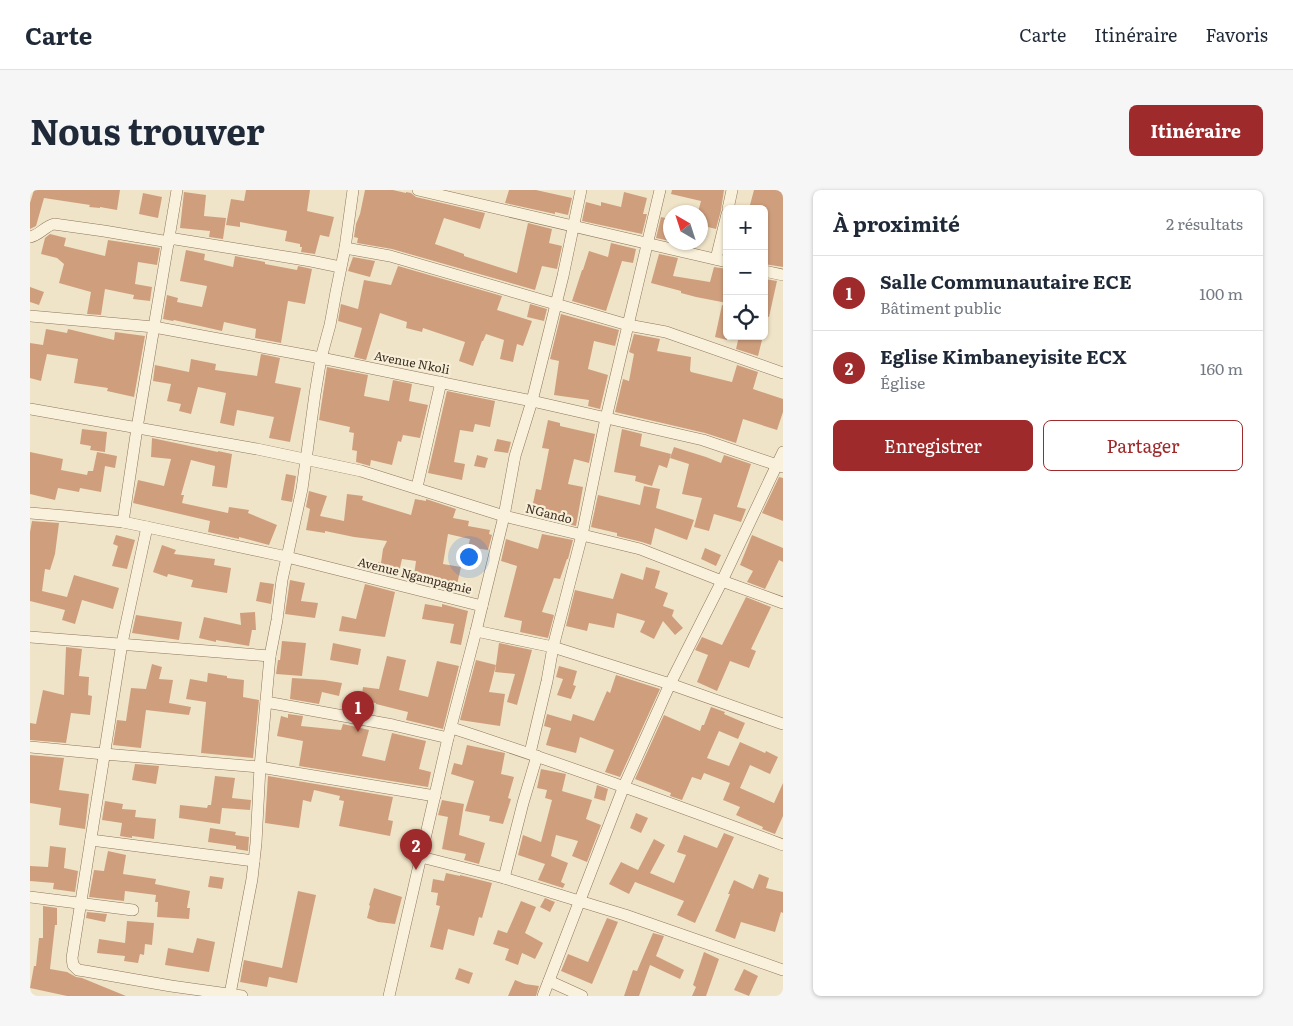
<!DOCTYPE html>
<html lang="fr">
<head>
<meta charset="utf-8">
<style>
	:root { --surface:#fff; --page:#f6f6f7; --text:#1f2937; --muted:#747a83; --line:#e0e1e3; --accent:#9e2a2b }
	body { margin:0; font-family:Literata,serif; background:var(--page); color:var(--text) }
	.controls { position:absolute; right:15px; top:15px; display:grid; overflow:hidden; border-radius:8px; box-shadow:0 1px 4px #0004 }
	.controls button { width:45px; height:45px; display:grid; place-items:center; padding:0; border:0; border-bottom:1px solid var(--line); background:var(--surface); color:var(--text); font:25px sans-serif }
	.compass { position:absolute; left:633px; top:15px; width:45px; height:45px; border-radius:50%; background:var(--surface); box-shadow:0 1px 4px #0004; rotate:321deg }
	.you { position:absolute; left:438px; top:366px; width:18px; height:18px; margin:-12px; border:4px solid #fff; border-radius:50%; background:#1a73e8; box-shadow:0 0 0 8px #1a73e833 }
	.badge { display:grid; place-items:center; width:32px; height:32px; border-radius:50%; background:var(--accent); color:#fff; font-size:16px; font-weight:700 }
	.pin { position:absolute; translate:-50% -41px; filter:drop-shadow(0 1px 2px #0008) }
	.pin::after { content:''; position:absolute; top:26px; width:18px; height:15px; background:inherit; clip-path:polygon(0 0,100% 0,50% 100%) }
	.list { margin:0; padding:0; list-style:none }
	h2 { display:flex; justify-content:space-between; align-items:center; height:65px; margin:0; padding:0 20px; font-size:21px }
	h2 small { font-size:16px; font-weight:400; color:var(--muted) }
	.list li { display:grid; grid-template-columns:32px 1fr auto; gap:15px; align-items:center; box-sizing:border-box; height:75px; padding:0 20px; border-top:1px solid var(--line) }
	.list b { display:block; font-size:19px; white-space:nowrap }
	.list p { margin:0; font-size:16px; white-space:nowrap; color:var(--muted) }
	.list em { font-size:16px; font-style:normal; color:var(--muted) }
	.actions { display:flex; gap:10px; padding:15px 20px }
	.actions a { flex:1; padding:11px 0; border:1px solid var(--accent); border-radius:8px; text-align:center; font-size:18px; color:var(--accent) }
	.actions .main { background:var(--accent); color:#fff }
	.icon { flex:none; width:28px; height:28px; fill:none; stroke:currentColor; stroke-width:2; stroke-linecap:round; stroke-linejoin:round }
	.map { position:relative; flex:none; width:753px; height:806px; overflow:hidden; border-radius:8px }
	header { display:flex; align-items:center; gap:30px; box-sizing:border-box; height:70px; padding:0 25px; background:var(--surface); border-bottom:1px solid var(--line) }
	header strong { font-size:24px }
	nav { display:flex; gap:28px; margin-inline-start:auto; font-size:18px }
	.intro { display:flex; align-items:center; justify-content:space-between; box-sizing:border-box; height:120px; padding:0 30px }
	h1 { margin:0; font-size:35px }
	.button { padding:12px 22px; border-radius:8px; background:var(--accent); color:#fff; font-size:18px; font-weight:700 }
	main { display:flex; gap:30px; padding:0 30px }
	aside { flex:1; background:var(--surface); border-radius:8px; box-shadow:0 1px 4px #0004 }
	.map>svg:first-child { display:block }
	.building { fill:#cf9f7d }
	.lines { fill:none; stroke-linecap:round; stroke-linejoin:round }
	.street-casing { stroke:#8d765c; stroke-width:12 }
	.street { stroke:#faf1dc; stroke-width:11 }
	.labels { text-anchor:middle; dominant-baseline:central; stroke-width:4.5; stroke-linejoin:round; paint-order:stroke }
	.street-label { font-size:12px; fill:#3d2e20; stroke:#f7eed8 }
</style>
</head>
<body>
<header>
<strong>Carte</strong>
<nav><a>Carte</a><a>Itinéraire</a><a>Favoris</a></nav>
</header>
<div class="intro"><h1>Nous trouver</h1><a class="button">Itinéraire</a></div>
<main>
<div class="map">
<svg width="753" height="806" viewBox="0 0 753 806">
	<rect width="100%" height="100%" fill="#f0e4c8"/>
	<!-- building -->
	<g class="building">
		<polygon points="4,0 90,0 87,20 70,17 70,18 59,17 60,15 14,8 6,36 0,39 0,13"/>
		<polygon points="216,0 280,0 277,21 304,27 299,47 290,45 285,64 271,62 272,57 270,57 270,54 255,51 257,41 210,32 210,37 196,35 201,9 214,11"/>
		<polygon points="335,0 363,0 376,3 376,2 381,3 386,7 455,23 450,39 414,28 405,54 434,64 434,66 487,83 498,33 522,39 519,53 532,56 527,79 512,76 505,100 362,59 327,53 328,48 324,47 326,34 330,24"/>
		<polygon points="479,0 506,0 542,8 538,25 525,22 525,24 475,13"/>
		<polygon points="642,0 694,0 691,20 686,39 670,35 670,22 668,22 671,11 641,4"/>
		<polygon points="724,0 753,0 753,77 734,74 734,18 720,15"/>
		<polygon points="154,2 176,5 174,26 196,28 193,49 179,47 180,41 150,38"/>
		<polygon points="594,2 617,8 613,24 617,24 612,44 552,31 556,12 571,16 571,12 591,17"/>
		<polygon points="113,3 132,7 128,28 109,24"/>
		<polygon points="631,27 640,29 640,51 626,48"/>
		<polygon points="20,44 36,48 34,56 75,66 78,50 130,58 127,75 108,72 105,94 122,97 120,111 103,109 104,105 75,99 71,125 57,124 61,102 29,93 34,74 27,68 11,64 15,48"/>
		<polygon points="581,53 606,59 603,73 592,71 576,121 542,111 552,80 553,80 559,61 578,67"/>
		<polygon points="156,60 175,64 174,70 203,77 205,66 235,72 235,74 267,80 268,76 282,79 275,114 258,111 251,153 225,148 226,139 194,132 192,141 144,130 143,131 133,129 137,105 148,108 147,112 172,117 177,96 150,91"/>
		<polygon points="629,64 648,68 643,86 680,92 684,77 697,79 697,113 666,107 651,103 651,101 621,93"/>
		<polygon points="323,67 345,71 340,87 318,81"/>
		<polygon points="368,76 472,106 467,120 502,131 493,156 487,154 483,172 470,169 474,150 456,144 453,151 452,151 443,176 429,171 435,152 393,138 392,142 376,138 377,132 350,123 336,170 324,167 332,138 308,131 311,114 328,119 334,90 361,95"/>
		<polygon points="735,89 747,91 739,127 734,126"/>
		<polygon points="0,97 14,102 9,115 0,112"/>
		<polygon points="500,114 517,119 514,131 497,127"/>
		<polygon points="692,115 697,116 697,150 685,147"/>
		<polygon points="531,124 589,140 585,156 564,151 558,179 578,185 570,219 558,216 559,210 524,205 529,171 520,169"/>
		<polygon points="16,139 37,143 38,139 84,150 85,142 115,146 104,207 77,201 78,198 44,193 48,169 17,164 11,191 0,188 0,153 13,155"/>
		<polygon points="604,144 630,149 627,161 661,167 660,180 661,182 702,192 707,175 728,182 723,199 753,209 753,222 747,240 713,229 706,253 675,243 585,222 593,189 599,191 604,164 599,162"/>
		<polygon points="709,146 733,146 728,166 706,159"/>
		<polygon points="231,164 250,168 245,193 271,198 260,252 239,248 244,227 207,220 204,236 190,233 196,203 168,197 161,224 149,221 151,214 137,211 141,194 123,191 125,175 159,182 161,169 186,174 185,180 227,186"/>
		<polygon points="297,177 338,185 334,206 359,211 363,190 382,194 379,211 398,215 390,248 373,245 371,252 368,251 362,275 341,270 340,276 326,272 327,261 322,260 324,243 319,242 320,237 289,230"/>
		<polygon points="417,201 465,211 460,237 445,234 443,242 430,240 424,272 435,274 432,290 398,283"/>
		<polygon points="518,230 530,233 530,236 565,244 559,273 544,269 538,294 553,297 546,336 529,332 530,325 517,321 502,318 506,299 511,300 519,259 512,258"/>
		<polygon points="52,239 77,242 75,262 60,260 61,256 50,254"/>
		<polygon points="592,239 612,244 610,256 641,264 637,278 629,275 622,296 605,291 606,286 584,282"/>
		<polygon points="122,248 188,262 188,261 202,264 197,298 182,296 185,276 161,270 151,305 154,305 152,313 198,323 199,317 219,320 218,323 247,335 239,355 209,347 209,349 178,342 180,331 103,313 108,290 134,296 141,269 121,267"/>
		<polygon points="467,249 481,252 478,263 464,261"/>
		<polygon points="644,257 676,267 691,273 694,265 721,274 707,317 716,319 711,332 684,324 679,341 664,337 672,308 652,304 659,274 640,268"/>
		<polygon points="0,262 33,269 31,280 57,285 58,281 63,281 67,262 87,266 85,278 75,276 71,302 50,298 49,302 28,298 25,310 0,304"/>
		<polygon points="447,265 458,268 455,278 444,276"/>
		<polygon points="256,284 266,286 262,312 251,310"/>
		<polygon points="749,287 753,288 753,331 732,323"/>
		<polygon points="614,296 630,299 626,318 664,330 657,350 625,338 621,355 612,352 587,346 587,343 561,337 568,305 610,315"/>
		<polygon points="279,301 297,306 290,326 314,331 317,304 333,306 332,310 381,325 385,309 396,311 396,309 426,319 423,328 439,331 438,336 460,340 459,344 462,345 458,360 438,357 440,349 418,344 413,374 431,377 426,399 416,396 417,394 384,386 386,371 372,369 369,382 361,379 359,385 339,380 341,372 348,374 348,372 351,373 353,359 357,351 324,347 295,341 295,343 276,340 280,319 276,317"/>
		<polygon points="2,331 29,333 25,364 20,380 15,379 12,401 37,407 44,385 89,398 83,419 52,410 45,434 32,430 35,420 0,411 0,342"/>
		<polygon points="512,344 543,350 538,369 537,369 530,389 524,388 512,422 524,425 518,448 490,442 492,431 474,427 487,376 471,371 476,349 508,359"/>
		<polygon points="86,345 105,350 97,379 82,376 88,356 83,354"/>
		<polygon points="722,345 753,358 753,372 749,370 735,399 717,392 723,381 710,375"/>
		<polygon points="132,355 146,360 144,364 185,369 184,375 201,378 197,403 161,397 163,390 138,384 137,387 123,382"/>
		<polygon points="675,358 691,365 686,376 671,369"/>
		<polygon points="616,377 630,381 625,398 638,403 633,416 644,420 642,426 653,438 645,445 633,431 624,449 610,442 615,431 587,423 584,438 559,433 557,441 536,436 545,400 583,409 591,383 613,390"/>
		<polygon points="260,390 275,393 271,411 288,413 285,428 255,424"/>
		<polygon points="230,392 244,394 241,414 226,411"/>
		<polygon points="335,394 365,402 355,447 309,441 312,426 326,429"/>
		<polygon points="716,407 741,417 721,459 726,461 719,478 700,471 687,501 667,492 678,465 665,460 672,447 692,455"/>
		<polygon points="395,414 412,417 412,414 438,421 431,455 420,453 424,434 392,429"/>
		<polygon points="225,422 226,440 222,440 219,456 186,450 186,452 169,448 174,427 211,435 210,423"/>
		<polygon points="106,425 152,432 149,450 102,443"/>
		<polygon points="252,451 276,453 272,486 246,484 248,470 250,470"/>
		<polygon points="303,453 331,459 328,475 300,470"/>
		<polygon points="469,453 502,460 487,515 477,512 485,484 465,482"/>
		<polygon points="36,457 52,459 49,486 59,487 58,505 62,506 60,525 41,523 36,553 0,550 0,533 6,534 13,500 34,505"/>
		<polygon points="357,466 376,470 369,500 398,507 407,471 429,476 413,539 376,530 378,522 346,514 346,513 331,511 333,497 349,499"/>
		<polygon points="446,470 466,475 459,502 475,504 470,536 430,530"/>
		<polygon points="122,474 132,477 129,489 143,490 139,513 161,517 159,525 116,520 111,558 83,555 87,530 96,531 101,498 116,499"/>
		<polygon points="529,476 547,481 543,495 546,496 541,509 527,505 533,489 526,487"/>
		<polygon points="178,483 197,486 197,488 214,490 213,507 229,510 223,568 171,563 176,512 156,509 160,489 177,492"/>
		<polygon points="586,485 630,499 590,587 575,582 584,560 550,547 546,563 516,555 521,538 514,536 517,524 541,531 543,524 564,531 577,501 580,503"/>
		<polygon points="262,488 294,490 312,493 309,506 292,502 289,514 260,509"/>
		<polygon points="681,517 695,522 694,524 715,533 708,549 689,541 677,568 699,576 710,552 735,563 736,561 748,567 740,584 720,575 710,598 744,613 753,593 753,626 745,644 732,639 733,637 706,625 710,617 693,610 700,593 674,583 671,590 662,587 652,610 640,606 641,603 605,589 634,525 670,541 672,535 674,535"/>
		<polygon points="258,524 273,526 271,536 311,540 313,534 339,540 332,566 355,571 362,543 396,551 389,579 401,582 398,597 269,576 273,551 247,546 251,526 258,528"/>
		<polygon points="437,555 475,563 471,584 484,587 478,608 481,609 473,634 459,631 460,626 435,621 444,591 421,584 424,573 432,575"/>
		<polygon points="0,565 34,568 29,600 59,604 55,639 29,635 31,618 0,613"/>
		<polygon points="105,574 129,576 126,594 102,590"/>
		<polygon points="511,579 536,584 532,601 562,610 556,629 571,635 557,672 542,666 548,651 526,645 521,666 538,673 531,692 535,694 533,698 508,690 515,674 488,665 493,645 511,652 522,610 515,608 517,600 507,598"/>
		<polygon points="185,586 205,588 202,608 221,610 220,620 192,618 190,634 149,628 150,615 177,618 178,615 181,615"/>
		<polygon points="238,586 363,607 358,630 363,631 360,646 309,636 314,611 309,610 310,606 284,600 281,612 273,610 269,638 235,633"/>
		<polygon points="567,595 578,599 575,611 564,608"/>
		<polygon points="412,610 434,614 429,645 455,653 449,674 434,670 436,664 412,659 418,627 408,625"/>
		<polygon points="75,611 93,614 92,619 106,620 105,627 126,629 124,649 102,646 102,648 90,646 92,633 72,630"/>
		<polygon points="606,623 618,628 611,643 600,638"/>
		<polygon points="180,638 206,642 205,645 219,647 218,661 206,659 206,656 178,652"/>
		<polygon points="694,643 704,647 665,733 647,725 654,711 605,692 599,704 579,694 591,672 608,680 624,649 635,655 620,683 644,693 656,665 647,662 654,645 687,658"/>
		<polygon points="20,656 36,658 34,678 48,681 45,702 23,699 24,693 0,691 0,676 18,677"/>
		<polygon points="78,661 96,665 93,684 126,689 125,694 160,701 157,718 160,718 159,729 127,727 128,712 125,712 126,705 95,701 94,711 59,707 64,680 74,681"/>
		<polygon points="416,683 430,686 430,685 462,693 452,728 449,727 444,746 418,739 413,760 400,757 410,716 406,715 408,703 401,702 403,689 414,691"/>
		<polygon points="729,684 739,688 736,698 753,702 753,723 751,722 745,742 711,732 705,749 685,741 700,704 698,704 704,690 723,699"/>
		<polygon points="180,686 194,688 192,699 178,697"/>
		<polygon points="344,698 372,707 365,734 348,732 337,728 340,716 339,715"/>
		<polygon points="268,701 286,705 267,793 239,787 237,797 210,792 214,770 252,778"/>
		<polygon points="515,708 525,712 520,722 510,717"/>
		<polygon points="491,711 506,717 495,743 513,753 505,769 492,763 488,775 475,770 479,759 463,754 468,740 477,743"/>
		<polygon points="13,716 27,718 27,735 25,735 20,779 37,782 46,787 52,788 96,806 37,806 0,798 4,776 6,776 9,748 13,748"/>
		<polygon points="57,722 77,724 75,732 56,728"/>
		<polygon points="577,728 588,732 562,794 531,781 538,764 558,772"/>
		<polygon points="97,731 124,733 122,755 115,754 114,765 110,764 108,773 94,771 95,766 67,763 69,749 95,753"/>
		<polygon points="623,743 634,746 626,766 654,780 650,789 620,775 609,806 594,806 603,780 607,781"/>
		<polygon points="167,748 185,752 179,782 135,775 138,758 163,763"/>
		<polygon points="674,762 689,769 676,806 662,806 666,797 663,795"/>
		<polygon points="429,778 443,783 439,794 425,789"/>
		<polygon points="714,779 728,786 719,806 704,800"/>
		<polygon points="485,790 495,794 509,796 506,806 478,806"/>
	</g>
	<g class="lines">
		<!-- street casing -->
		<g class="street-casing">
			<g id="street">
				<polyline points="388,0 697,72"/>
				<polyline points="698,19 702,0"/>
				<path d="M0,47c10,-2 15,-11 24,-13l50,7 65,11"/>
				<polyline points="139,48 281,71 310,77"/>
				<polyline points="315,58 360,66 598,135 636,142 753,183"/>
				<polyline points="686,69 697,24"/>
				<polyline points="734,81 753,85"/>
				<polyline points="0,126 124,137 291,168 502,211 673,250 753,277"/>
				<polyline points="0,219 227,259 331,281 474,326 610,359 692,391 753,413"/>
				<polyline points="387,297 411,192"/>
				<polyline points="0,323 36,326 93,332 117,337 257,367 452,416 446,441 523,457 640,494 753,534"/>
				<polyline points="93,332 107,238 147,0"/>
				<polyline points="117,337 92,453 42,768 43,775 48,780 55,781 141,796 212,806"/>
				<polyline points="452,416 474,326 485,266 502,211 533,86 551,0"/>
				<polyline points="0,447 240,466"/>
				<polyline points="236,512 363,535 418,548"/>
				<path d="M422,538c111,36 221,76 331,117"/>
				<polyline points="0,557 74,564 230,577 405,606"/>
				<polyline points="500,563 517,491 523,457 552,345 576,228 630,0"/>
				<polyline points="61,650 224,671"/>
				<polyline points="391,667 474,688 595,725 753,780"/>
				<polyline points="474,688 493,613 507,566"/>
				<polyline points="0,707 103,720"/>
				<polyline points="519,791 552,806"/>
				<polyline points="200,804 222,689 226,653 230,577 240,466 247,430 252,390 272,299 285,204 291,168 300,135 306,102 315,58 323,0"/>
				<polyline points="359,806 418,548 446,441"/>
				<polyline points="513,806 594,596 640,494 692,391 753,262"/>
			</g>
		</g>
		<!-- street -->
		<use href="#street" class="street"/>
	</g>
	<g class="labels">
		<!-- street labels -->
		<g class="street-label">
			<text transform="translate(382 172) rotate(11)">Avenue Nkoli</text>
			<text transform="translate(519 323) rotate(14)">NGando</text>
			<text transform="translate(385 385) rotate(14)">Avenue Ngampagnie</text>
		</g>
	</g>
</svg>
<div class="controls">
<button>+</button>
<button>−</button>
<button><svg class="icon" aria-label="locate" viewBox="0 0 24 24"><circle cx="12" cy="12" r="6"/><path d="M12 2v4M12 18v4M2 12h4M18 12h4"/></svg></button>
</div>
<svg class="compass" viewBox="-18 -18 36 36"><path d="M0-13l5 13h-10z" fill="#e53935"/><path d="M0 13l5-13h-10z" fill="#747a83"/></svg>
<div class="you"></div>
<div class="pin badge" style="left:328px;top:542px">1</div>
<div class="pin badge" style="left:386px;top:680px">2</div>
</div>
<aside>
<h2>À proximité<small>2 résultats</small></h2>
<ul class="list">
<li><span class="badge">1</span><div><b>Salle Communautaire ECE</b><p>Bâtiment public</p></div><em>100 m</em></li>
<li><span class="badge">2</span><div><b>Eglise Kimbaneyisite ECX</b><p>Église</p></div><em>160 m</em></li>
</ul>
<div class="actions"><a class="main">Enregistrer</a><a>Partager</a></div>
</aside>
</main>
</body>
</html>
